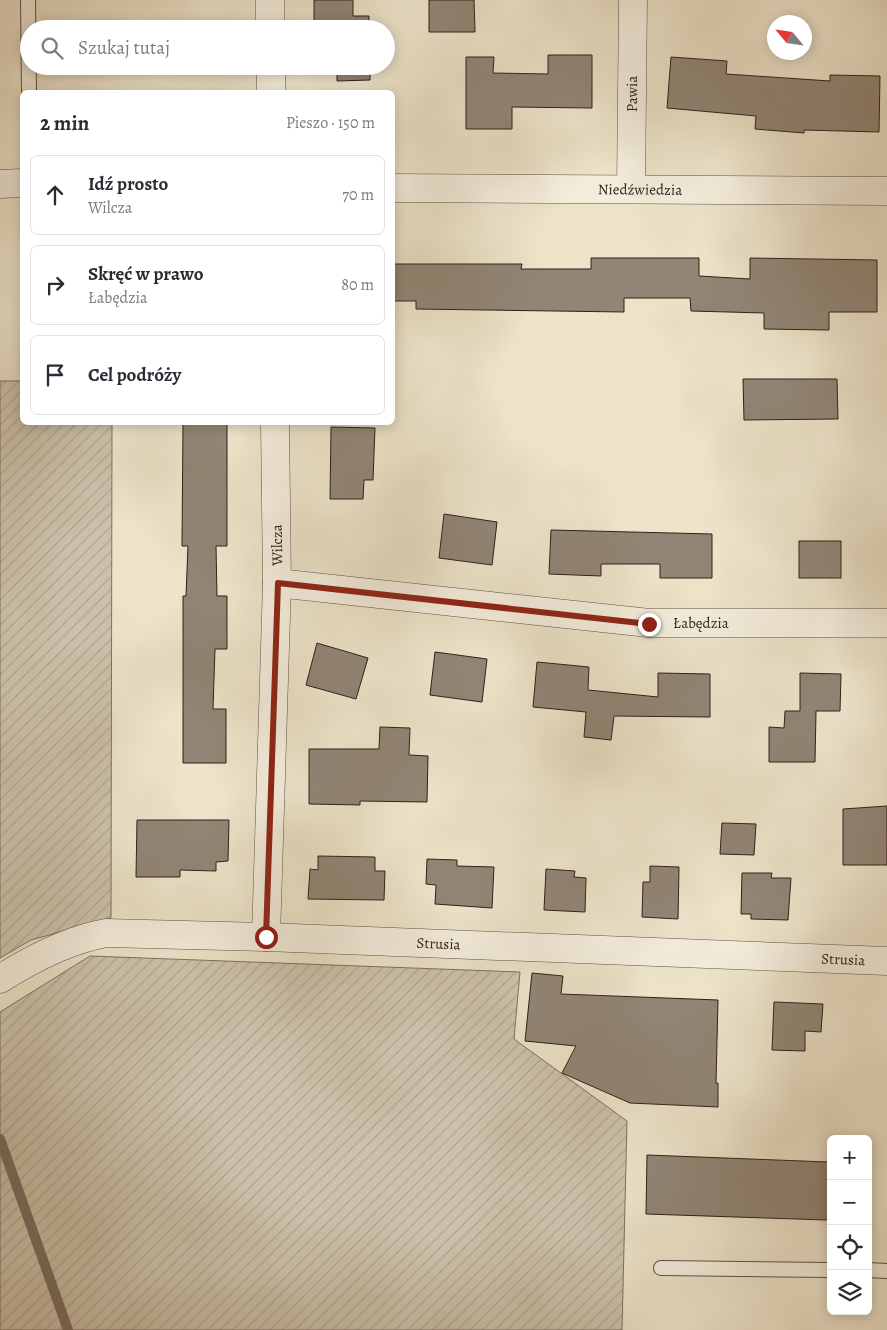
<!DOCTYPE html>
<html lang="pl">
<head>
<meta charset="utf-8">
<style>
	:root { --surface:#fff; --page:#f2f2f3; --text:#2b2b33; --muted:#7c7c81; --line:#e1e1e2 }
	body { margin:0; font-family:Alegreya,serif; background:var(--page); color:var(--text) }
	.controls { position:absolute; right:15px; bottom:15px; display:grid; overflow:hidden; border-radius:8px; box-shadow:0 2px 12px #0003 }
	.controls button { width:45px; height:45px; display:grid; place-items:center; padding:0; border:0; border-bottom:1px solid var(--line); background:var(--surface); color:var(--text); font:25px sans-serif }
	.compass { position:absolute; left:767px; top:15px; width:45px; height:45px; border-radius:50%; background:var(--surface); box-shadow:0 2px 12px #0003; rotate:299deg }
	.stop { position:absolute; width:15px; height:15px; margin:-11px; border:4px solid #8f2418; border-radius:50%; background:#fff }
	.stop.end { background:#8f2418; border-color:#fff; box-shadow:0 1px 5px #0008 }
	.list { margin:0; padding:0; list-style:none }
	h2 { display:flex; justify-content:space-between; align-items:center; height:65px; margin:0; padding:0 20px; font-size:21px }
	h2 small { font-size:16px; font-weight:400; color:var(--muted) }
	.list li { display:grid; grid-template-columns:32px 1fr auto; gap:15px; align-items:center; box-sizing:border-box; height:80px; margin:0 10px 10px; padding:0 10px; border:1px solid var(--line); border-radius:8px }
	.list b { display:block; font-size:19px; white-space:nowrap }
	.list p { margin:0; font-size:16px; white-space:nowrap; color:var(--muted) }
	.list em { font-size:16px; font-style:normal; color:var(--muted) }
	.icon { flex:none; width:28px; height:28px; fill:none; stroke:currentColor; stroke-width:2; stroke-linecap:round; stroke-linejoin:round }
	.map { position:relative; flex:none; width:887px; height:1330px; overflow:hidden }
	.search { position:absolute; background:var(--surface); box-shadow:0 2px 12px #0003; left:20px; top:20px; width:375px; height:55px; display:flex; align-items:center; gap:12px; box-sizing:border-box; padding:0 18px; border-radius:28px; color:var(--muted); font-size:19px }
	.panel { position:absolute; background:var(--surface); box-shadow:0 2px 12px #0003; left:20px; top:90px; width:375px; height:335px; border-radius:8px }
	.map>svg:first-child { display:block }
	.garden { fill:url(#garden-furrows); stroke:#7d7162 }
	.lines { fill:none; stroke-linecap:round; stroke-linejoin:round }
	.stream { stroke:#796d60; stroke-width:10 }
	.building { fill:#918575; stroke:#2e201a }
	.service-casing { stroke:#5e5146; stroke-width:16 }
	.minor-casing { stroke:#5e5146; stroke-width:29 }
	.service { stroke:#f3eddc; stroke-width:14 }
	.minor { stroke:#f3eddc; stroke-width:28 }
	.route { stroke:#8f2418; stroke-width:6 }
	.labels { text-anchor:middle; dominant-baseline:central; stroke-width:4; stroke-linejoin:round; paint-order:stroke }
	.street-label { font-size:15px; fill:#2e201a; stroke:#f3eddc }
</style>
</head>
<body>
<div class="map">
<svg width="887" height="1330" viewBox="0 0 887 1330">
	<defs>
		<pattern id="garden-furrows" width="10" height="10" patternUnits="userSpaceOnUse" patternTransform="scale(1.25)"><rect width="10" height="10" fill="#ccc2ab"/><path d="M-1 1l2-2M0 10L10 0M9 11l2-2" fill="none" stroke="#b0a693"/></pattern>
	</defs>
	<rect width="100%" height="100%" fill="#ece3c9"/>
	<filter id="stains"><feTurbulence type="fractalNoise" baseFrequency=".004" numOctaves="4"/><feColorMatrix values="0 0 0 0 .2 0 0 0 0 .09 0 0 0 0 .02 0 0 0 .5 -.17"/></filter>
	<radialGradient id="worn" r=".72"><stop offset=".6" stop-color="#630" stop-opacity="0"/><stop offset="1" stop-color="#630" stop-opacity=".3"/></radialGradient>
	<!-- garden -->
	<g class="garden">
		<polygon points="0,381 22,381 22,422 112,423 111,918 31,940 0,958"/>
		<polygon points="90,956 520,972 514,1039 627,1121 622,1330 0,1330 0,1012"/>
	</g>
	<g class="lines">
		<!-- stream -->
		<polyline class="stream" points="0,1139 68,1330"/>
	</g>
	<!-- building -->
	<g class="building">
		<polygon points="314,0 353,0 353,16 369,16 369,29 314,29"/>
		<polygon points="429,0 474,0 475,32 429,32"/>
		<polygon points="548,55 592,55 592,108 512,107 512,129 466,129 466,57 494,57 493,73 548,74"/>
		<polygon points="671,57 727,61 726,74 830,81 830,75 880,76 879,132 804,130 804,133 755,129 756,116 667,108"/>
		<polygon points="337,66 370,66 370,80 337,81"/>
		<polygon points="591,258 699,258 699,276 750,279 750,258 877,260 877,312 829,312 829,330 764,329 764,313 691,311 690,298 624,298 624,312 416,309 416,301 392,301 392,264 522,264 521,269 591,269"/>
		<polygon points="743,379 837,379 838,419 744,420"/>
		<polygon points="183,422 227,422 227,546 216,546 217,596 227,596 227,649 215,649 213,709 226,709 226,763 183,763 183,596 186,596 188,546 182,546"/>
		<polygon points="331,427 375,428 373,480 364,480 363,499 330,499"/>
		<polygon points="444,514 497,522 492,565 439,558"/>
		<polygon points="551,530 712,534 712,578 660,578 660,564 601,564 601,576 549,574"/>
		<rect x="799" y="541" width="42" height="37"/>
		<polygon points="317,643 368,658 356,699 306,685"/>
		<polygon points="435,652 487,659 482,702 430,695"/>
		<polygon points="537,662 589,667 588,690 658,697 658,673 710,674 710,717 614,716 611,740 584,737 586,712 533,707"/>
		<polygon points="800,673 841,674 840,711 816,711 815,762 769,762 769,727 784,728 785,711 800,711"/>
		<polygon points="380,727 410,728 409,755 428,756 427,802 360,801 360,805 309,804 309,749 379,749"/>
		<polygon points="887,806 887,865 843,865 843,809"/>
		<polygon points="137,820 229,820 228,861 216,862 216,871 180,870 180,877 136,877"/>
		<polygon points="722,823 756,824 754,855 720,854"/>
		<polygon points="318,856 375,857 375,871 385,871 384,900 308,899 310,869 318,870"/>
		<polygon points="427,859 457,860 457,866 494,867 492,908 435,904 436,885 426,884"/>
		<polygon points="650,866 679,867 678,919 642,917 643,882 650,882"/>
		<polygon points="546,869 575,871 574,877 586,878 585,912 544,910"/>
		<polygon points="742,873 772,873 771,878 791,878 788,920 751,919 751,914 741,914"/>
		<polygon points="532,973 563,976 561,994 718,1000 716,1083 718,1083 718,1107 630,1103 562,1073 576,1046 525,1041"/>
		<polygon points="774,1002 823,1004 821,1032 805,1031 805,1051 772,1050"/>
		<polygon points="647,1155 828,1162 831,1165 831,1216 826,1220 646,1214"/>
	</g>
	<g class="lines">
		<!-- service casing -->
		<g class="service-casing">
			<g id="service">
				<polyline points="28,0 29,92"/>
				<polyline points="661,1268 831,1270"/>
				<polyline points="868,1270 887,1271"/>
			</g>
		</g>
		<!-- minor casing -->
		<g class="minor-casing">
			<g id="minor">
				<polyline points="270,0 270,29"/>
				<polyline points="271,66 271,92"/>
				<polyline points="0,184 22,183"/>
				<path id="s1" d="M392,188l495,3"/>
				<path id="s2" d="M631,188l2,-188"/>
				<path id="s3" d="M277,583l372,40h238"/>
				<polyline points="266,937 277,583 275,422"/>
				<path id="s4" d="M0,979c33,-21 68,-39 106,-46l160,4 621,24"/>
			</g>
		</g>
		<!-- service -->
		<use href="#service" class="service"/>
		<!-- minor -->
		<use href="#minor" class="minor"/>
	</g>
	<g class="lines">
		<!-- route -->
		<polyline class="route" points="266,937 278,583 649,624"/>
	</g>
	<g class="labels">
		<!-- street labels -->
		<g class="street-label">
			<text stroke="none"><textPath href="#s2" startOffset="94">Pawia</textPath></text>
			<text stroke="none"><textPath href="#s1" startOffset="248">Niedźwiedzia</textPath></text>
			<text transform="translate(277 545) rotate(-91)">Wilcza</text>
			<text stroke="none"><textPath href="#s3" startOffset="426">Łabędzia</textPath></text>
			<text stroke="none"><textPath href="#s4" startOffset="449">Strusia</textPath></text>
			<text stroke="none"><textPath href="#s4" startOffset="854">Strusia</textPath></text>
		</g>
	</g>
	<rect width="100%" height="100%" filter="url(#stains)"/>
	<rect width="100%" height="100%" fill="url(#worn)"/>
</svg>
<div class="controls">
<button>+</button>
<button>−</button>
<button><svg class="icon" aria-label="locate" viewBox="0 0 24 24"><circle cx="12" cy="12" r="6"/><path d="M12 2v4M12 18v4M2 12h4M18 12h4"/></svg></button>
<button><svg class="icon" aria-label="layers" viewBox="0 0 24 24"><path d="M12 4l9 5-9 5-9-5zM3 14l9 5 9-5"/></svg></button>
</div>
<svg class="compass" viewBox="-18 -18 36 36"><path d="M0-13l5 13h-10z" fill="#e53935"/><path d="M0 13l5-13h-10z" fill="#7c7c81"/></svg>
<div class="stop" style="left:266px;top:937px"></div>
<div class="stop end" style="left:649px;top:624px"></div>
<div class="search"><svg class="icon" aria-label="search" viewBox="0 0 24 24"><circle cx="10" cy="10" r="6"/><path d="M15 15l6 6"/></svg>Szukaj tutaj</div>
<section class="panel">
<h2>2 min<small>Pieszo · 150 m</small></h2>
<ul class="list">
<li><svg class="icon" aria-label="ahead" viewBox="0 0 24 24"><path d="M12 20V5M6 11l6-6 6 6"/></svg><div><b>Idź prosto</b><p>Wilcza</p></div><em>70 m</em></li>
<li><svg class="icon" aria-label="right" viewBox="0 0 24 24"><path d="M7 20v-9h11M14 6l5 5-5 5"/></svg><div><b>Skręć w prawo</b><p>Łabędzia</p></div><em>80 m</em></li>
<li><svg class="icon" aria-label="arrive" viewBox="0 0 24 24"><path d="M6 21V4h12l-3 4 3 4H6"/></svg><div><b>Cel podróży</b></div></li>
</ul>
</section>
</div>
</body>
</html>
